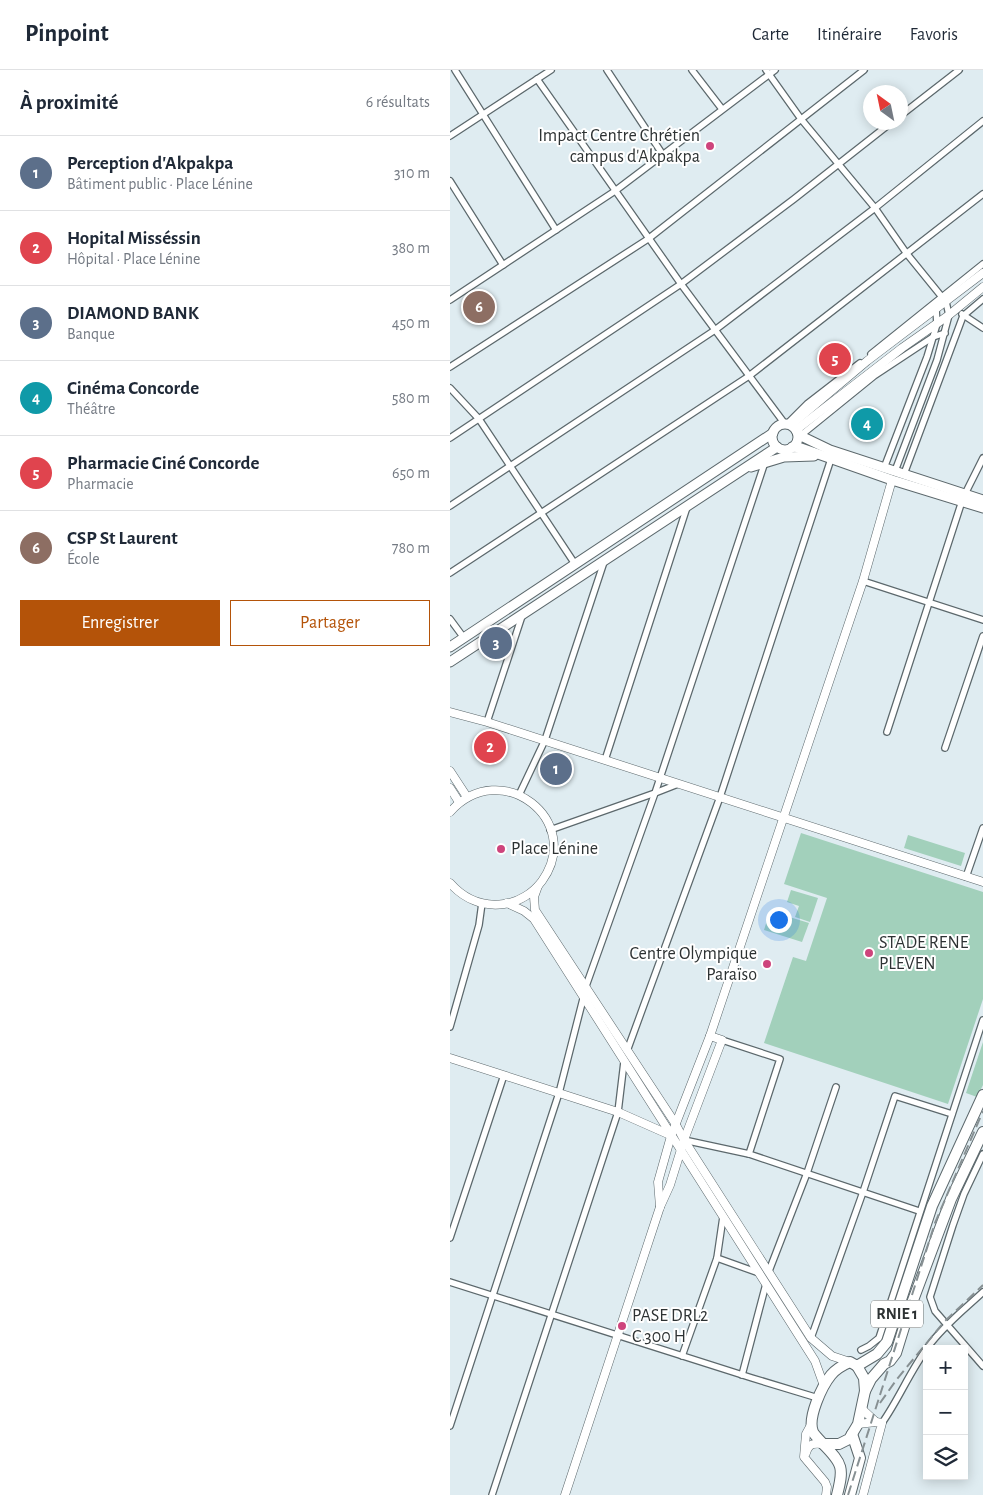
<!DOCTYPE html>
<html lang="fr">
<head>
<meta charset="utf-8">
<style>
	:root { --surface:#fff; --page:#f2f2f3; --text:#1f2937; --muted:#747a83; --line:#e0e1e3; --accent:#b45309 }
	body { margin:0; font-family:"Alegreya Sans",sans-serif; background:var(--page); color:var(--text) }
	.controls { position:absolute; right:15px; bottom:15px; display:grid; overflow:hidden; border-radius:0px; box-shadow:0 2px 12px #0003 }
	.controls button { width:45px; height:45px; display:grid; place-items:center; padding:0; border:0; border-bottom:1px solid var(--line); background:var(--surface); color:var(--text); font:25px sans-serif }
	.compass { position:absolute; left:413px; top:15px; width:45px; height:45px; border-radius:50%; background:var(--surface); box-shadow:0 2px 12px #0003; rotate:327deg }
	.you { position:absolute; left:328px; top:849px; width:18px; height:18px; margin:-12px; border:4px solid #fff; border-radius:50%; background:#1a73e8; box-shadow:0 0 0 8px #1a73e833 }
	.badge { display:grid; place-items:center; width:32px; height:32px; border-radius:50%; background:var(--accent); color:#fff; font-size:16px; font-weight:700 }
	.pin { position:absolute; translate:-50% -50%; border:2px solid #fff; box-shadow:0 1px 5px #0006 }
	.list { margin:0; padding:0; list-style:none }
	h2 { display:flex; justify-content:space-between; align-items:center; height:65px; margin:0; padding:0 20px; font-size:21px }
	h2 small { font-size:16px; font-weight:400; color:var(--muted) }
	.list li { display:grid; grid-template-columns:32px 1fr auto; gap:15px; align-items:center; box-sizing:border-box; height:75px; padding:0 20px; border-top:1px solid var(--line) }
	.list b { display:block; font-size:19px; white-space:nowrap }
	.list p { margin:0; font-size:16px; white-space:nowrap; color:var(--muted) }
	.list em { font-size:16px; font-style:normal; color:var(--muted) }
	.actions { display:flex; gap:10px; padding:15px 20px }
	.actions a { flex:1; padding:11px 0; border:1px solid var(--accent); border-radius:0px; text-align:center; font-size:18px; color:var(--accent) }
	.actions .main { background:var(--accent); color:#fff }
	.icon { flex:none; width:28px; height:28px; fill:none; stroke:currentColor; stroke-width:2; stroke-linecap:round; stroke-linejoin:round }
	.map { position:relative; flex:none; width:533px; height:1425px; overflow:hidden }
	header { display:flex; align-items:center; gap:30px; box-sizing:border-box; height:70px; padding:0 25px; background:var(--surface); border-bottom:1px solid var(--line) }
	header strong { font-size:24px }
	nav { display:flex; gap:28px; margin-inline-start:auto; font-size:18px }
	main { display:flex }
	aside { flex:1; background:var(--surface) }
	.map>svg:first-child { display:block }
	.green { fill:#a2d0bb }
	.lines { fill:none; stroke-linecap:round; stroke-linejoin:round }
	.street-casing { stroke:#5c686c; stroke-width:8 }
	.secondary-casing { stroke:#5c686c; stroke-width:9 }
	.primary-casing { stroke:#5c686c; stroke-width:11 }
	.highway-casing { stroke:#5c686c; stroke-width:12 }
	.street { stroke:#fff; stroke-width:5.5 }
	.secondary { stroke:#fff; stroke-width:8 }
	.primary { stroke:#fff; stroke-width:9 }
	.highway { stroke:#fff; stroke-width:10 }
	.rail { stroke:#879093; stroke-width:2; stroke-dasharray:10 5; stroke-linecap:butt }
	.poi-dot { fill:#ce447c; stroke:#fff; stroke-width:2 }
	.labels { text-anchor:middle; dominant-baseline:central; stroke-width:4; stroke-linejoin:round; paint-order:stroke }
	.shield { fill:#fff; stroke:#6c7070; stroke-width:1 }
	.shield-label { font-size:16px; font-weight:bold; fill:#2d3233 }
	.poi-label { font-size:18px; fill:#2d3233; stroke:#fff; text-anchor:start }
</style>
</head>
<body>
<header>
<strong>Pinpoint</strong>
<nav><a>Carte</a><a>Itinéraire</a><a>Favoris</a></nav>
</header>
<main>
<aside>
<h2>À proximité<small>6 résultats</small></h2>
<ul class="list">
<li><span class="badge" style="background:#5c6f8a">1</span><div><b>Perception d'Akpakpa</b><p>Bâtiment public · Place Lénine</p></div><em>310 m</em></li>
<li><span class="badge" style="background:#e0444e">2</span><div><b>Hopital Misséssin</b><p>Hôpital · Place Lénine</p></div><em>380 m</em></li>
<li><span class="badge" style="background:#5c6f8a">3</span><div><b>DIAMOND BANK</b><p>Banque</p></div><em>450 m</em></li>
<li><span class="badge" style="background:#0f9aa8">4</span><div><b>Cinéma Concorde</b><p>Théâtre</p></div><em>580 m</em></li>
<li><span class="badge" style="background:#e0444e">5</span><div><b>Pharmacie Ciné Concorde</b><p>Pharmacie</p></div><em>650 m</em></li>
<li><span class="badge" style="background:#8d6e63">6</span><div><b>CSP St Laurent</b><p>École</p></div><em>780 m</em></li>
</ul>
<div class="actions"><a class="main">Enregistrer</a><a>Partager</a></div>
</aside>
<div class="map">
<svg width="533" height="1425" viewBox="0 0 533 1425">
	<rect width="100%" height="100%" fill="#dfecf1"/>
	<!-- green -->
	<g class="green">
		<polygon points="351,763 533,822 533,929 498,1034 314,973 343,887 356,891 377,828 334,814"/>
		<polygon points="458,765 515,783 511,796 454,778"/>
		<polygon points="341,820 368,828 360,852 345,847 349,836 337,832"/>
		<polygon points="320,841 359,853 352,872 314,860"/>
		<polygon points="533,972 533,1015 527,1027 516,1023"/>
	</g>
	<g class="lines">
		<!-- street casing -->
		<g class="street-casing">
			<g id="street">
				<polyline points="5,0 106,160"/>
				<polyline points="157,0 213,85"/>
				<polyline points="242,0 272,39"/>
				<polyline points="316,0 351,49 425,138 457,184 496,232 499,245 487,290 445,401"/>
				<polyline points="87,9 231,214 335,354"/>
				<polyline points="450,46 509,0"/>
				<polyline points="0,66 101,0"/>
				<polyline points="0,111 53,195"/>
				<polyline points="0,230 165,121 325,0"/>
				<polyline points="512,244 533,258"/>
				<polyline points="421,284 533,194"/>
				<polyline points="0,297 198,169 414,0"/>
				<polyline points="0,318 29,349 125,494"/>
				<polyline points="337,354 357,334 410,293"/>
				<polyline points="350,366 424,306 483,267 495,263"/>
				<polyline points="0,368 231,214 344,129 442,52"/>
				<polyline points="434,398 477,287 487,254 486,239"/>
				<polyline points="454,404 513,246 533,229"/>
				<polyline points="515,424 533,388"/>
				<polyline points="0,436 265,260 425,138 533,51"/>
				<polyline points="0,503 299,306 533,124"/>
				<polyline points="413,511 533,550"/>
				<polyline points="0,549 14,568"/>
				<polyline points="37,652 72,546"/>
				<polyline points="437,662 512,431"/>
				<polyline points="495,678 533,566"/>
				<polyline points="155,690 237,437"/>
				<polyline points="69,725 95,670 154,492"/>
				<polyline points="100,760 205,723 228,714"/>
				<polyline points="516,807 533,758"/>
				<polyline points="136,916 205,723 315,392"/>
				<polyline points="0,957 29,855 32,833"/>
				<polyline points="272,970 330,989 299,1084"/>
				<polyline points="177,981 270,727 381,389"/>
				<polyline points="234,1070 299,1084 469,1141"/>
				<polyline points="533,1084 514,1124 503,1155 480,1227 485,1241 533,1296"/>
				<polyline points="0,1168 54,1005"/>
				<polyline points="267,1188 309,1203"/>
				<polyline points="319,1201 357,1103 386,1017"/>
				<polyline points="0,1212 302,1308 368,1328"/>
				<polyline points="361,1268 413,1122 445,1026 502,1044"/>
				<polyline points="411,1280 419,1276 429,1268 533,950"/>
				<polyline points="232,1286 267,1188 273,1147"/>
				<polyline points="292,1305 316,1214"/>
				<path d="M432,1353c17,-24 28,-52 46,-76 15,-21 37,-38 55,-55"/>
				<polyline points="0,1356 109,1023 133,929"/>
				<polyline points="42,1425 168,1042 174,992"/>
			</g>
		</g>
		<!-- secondary casing -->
		<g class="secondary-casing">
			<g id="secondary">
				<polyline points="341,355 417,291 533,203"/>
				<polyline points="346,360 452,278 499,245 533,217"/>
				<polyline points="0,642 37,652 533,812"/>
				<polyline points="0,701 17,727"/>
				<polyline points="0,718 9,732"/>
				<path d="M0,742c51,-57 135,9 92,69 -9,12 -23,21 -38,23 -21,3 -40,-5 -54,-21"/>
				<polyline points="88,816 84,827 85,840 225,1053 234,1070 361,1268 382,1286 400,1292"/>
				<polyline points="57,833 74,841 84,849 365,1291 374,1316"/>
				<polyline points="0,988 168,1042 220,1065"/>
				<polyline points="210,1137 208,1112 221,1066 260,966 413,511 442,410"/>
				<polyline points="412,1339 426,1352"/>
				<polyline points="408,1354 426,1352 432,1353 413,1425"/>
				<polyline points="361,1355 356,1364 354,1387 375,1412 377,1417 376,1425"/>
				<path d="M356,1383c3,-10 8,-10 17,-9"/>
				<polyline points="115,1425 210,1137 220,1115 234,1070 272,970 260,966"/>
			</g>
		</g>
		<!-- primary casing -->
		<g class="primary-casing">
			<g id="primary">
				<circle cx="335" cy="367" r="13"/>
				<polyline points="347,362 353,367 380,380 533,430"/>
				<polyline points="342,377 351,378 442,410 533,438"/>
				<polyline points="301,397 334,387 364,386"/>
				<polyline points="0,577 323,363"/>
				<polyline points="0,592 327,377"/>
			</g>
		</g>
		<!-- highway casing -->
		<g class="highway-casing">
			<g id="highway">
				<polyline points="407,1296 414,1308 415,1321"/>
				<polyline points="373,1374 389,1374 399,1369 408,1354 415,1321 421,1309 434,1294 440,1291 446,1283 459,1241 501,1129 533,1062"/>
				<path d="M387,1425c7,-27 6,-31 -14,-51 -3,-4 -8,-8 -10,-12 -6,-14 9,-46 18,-57 5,-6 12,-10 19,-13l7,4 20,-12 10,-12 45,-136 51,-111"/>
				<polyline points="400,1425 410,1388 402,1364"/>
			</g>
		</g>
		<!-- street -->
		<use href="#street" class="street"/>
		<!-- secondary -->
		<use href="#secondary" class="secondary"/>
		<!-- primary -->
		<use href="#primary" class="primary"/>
		<!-- highway -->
		<use href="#highway" class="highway"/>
		<!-- rail -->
		<g class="rail">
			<polyline points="430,1333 447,1309 494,1252 533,1215"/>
			<polyline points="398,1425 485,1153 533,1041"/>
		</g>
	</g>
	<!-- markers -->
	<g class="poi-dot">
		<circle cx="260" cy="76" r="5"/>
		<circle cx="51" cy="779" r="5"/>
		<circle cx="419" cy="883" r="5"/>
		<circle cx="317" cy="894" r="5"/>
		<circle cx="172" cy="1256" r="5"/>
	</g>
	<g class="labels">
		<!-- shield labels -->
		<rect class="shield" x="421" y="1230.5" width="52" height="27" rx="4"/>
		<g class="shield-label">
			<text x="447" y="1244">RNIE 1</text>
		</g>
		<!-- poi labels -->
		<g class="poi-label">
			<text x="250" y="66" text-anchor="end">Impact Centre Chrétien<tspan x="250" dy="21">campus d'Akpakpa</tspan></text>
			<text x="61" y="779">Place Lénine</text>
			<text x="429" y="873">STADE RENE<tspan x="429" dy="21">PLEVEN</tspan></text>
			<text x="307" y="884" text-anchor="end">Centre Olympique<tspan x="307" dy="21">Paraïso</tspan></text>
			<text x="182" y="1246">PASE DRL2<tspan x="182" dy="21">C 300 H</tspan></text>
		</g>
	</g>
</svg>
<div class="controls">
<button>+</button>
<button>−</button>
<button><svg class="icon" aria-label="layers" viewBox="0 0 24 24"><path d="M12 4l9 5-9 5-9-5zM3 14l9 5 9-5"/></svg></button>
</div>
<svg class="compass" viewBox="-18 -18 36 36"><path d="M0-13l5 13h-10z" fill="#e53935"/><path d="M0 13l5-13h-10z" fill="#747a83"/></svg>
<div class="you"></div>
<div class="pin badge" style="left:106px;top:699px;background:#5c6f8a">1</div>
<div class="pin badge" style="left:40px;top:677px;background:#e0444e">2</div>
<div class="pin badge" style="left:46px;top:573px;background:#5c6f8a">3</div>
<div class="pin badge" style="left:417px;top:354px;background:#0f9aa8">4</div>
<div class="pin badge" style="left:385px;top:289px;background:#e0444e">5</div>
<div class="pin badge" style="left:29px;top:237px;background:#8d6e63">6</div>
</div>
</main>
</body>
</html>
